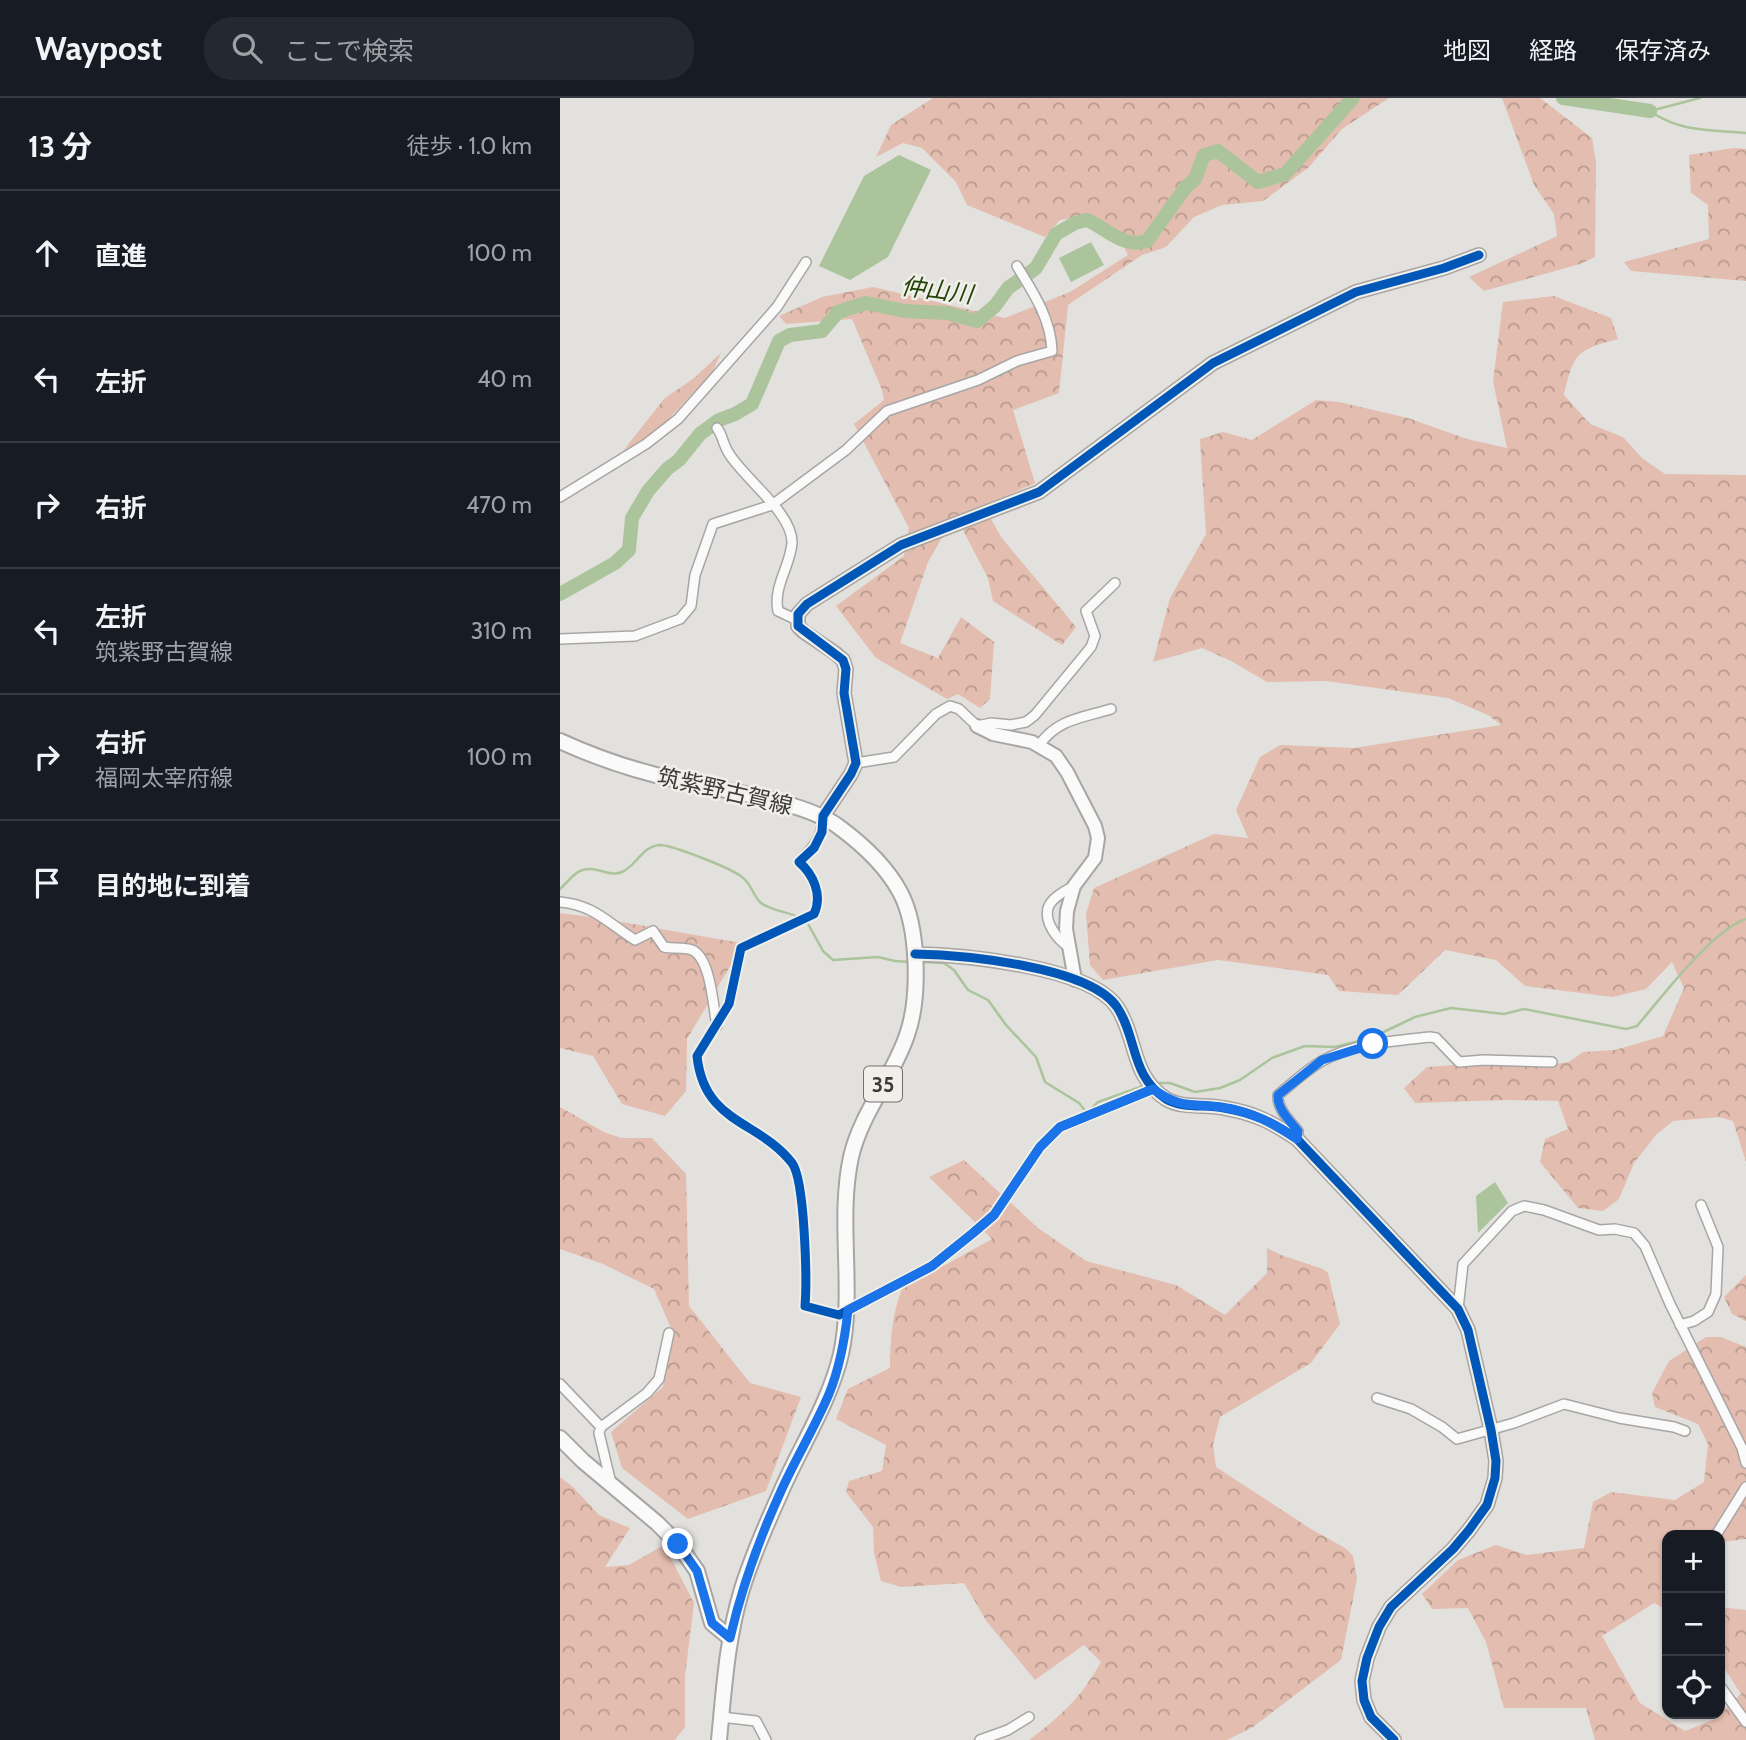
<!DOCTYPE html>
<html lang="ja">
<head>
<meta charset="utf-8">
<style>
	:root { --surface:#171b24; --page:#242831; --text:#f1f3f6; --muted:#9ea1a6; --line:#363941 }
	body { margin:0; font-family:Cabin,"Noto Sans JP",sans-serif; background:var(--page); color:var(--text) }
	.controls { position:absolute; right:21px; bottom:21px; display:grid; overflow:hidden; border-radius:14px; box-shadow:0 2px 5px #0004 }
	.controls button { width:63px; height:63px; display:grid; place-items:center; padding:0; border:0; border-bottom:2px solid var(--line); background:var(--surface); color:var(--text); font:35px sans-serif }
	.stop { position:absolute; width:21px; height:21px; margin:-16px; border:5px solid #1a73e8; border-radius:50%; background:#fff }
	.stop.end { background:#1a73e8; border-color:#fff; box-shadow:0 2px 7px #0008 }
	.list { margin:0; padding:0; list-style:none }
	h2 { display:flex; justify-content:space-between; align-items:center; height:91px; margin:0; padding:0 28px; font-size:30px }
	h2 small { font-size:23px; font-weight:400; color:var(--muted) }
	.list li { display:grid; grid-template-columns:46px 1fr auto; gap:21px; align-items:center; box-sizing:border-box; height:126px; padding:0 28px; border-top:2px solid var(--line) }
	.list b { display:block; font-size:26px; white-space:nowrap }
	.list p { margin:0; font-size:23px; white-space:nowrap; color:var(--muted) }
	.list em { font-size:23px; font-style:normal; color:var(--muted) }
	.icon { flex:none; width:38px; height:38px; fill:none; stroke:currentColor; stroke-width:2; stroke-linecap:round; stroke-linejoin:round }
	.map { position:relative; flex:none; width:1186px; height:1642px; overflow:hidden }
	header { display:flex; align-items:center; gap:42px; box-sizing:border-box; height:98px; padding:0 35px; background:var(--surface); border-bottom:2px solid var(--line) }
	header strong { font-size:33px }
	nav { display:flex; gap:38px; margin-inline-start:auto; font-size:24px }
	.search { width:490px; height:63px; background:var(--page); display:flex; align-items:center; gap:18px; box-sizing:border-box; padding:0 24px; border-radius:28px; color:var(--muted); font-size:26px }
	main { display:flex }
	aside { flex:1; background:var(--surface) }
	.map>svg:first-child { display:block }
	.forest { fill:url(#forest-crowns) }
	.water { fill:#abc49b }
	.lines { fill:none; stroke-linecap:round; stroke-linejoin:round }
	.stream { stroke:#abc49b; stroke-width:2.5 }
	.river { stroke:#abc49b; stroke-width:14 }
	.street-casing { stroke:#a8a6a4; stroke-width:12 }
	.secondary-casing { stroke:#a8a6a4; stroke-width:16 }
	.primary-casing { stroke:#a8a6a4; stroke-width:18 }
	.street { stroke:#fbfafa; stroke-width:9 }
	.secondary { stroke:#fbfafa; stroke-width:12 }
	.primary { stroke:#fbfafa; stroke-width:14 }
	.cycleway-casing { stroke:#f1efea; stroke-width:13 }
	.cycleway { stroke:#0057b8; stroke-width:9 }
	.route { stroke:#1a73e8; stroke-width:9 }
	.labels { text-anchor:middle; dominant-baseline:central; stroke-width:5; stroke-linejoin:round; paint-order:stroke }
	.shield { fill:#f1efea; stroke:#72716e; stroke-width:2 }
	.shield-label { font-size:21px; font-weight:bold; fill:#3c3b39 }
	.street-label { font-size:23px; fill:#3c3b39; stroke:#f1efea }
	.water-label { font-size:24px; font-style:italic; fill:#234306; stroke:#f1efea }
</style>
</head>
<body>
<header>
<strong>Waypost</strong>
<div class="search"><svg class="icon" aria-label="search" viewBox="0 0 24 24"><circle cx="10" cy="10" r="6"/><path d="M15 15l6 6"/></svg>ここで検索</div>
<nav><a>地図</a><a>経路</a><a>保存済み</a></nav>
</header>
<main>
<aside>
<h2>13 分<small>徒歩 · 1.0 km</small></h2>
<ul class="list">
<li><svg class="icon" aria-label="ahead" viewBox="0 0 24 24"><path d="M12 20V5M6 11l6-6 6 6"/></svg><div><b>直進</b></div><em>100 m</em></li>
<li><svg class="icon" aria-label="left" viewBox="0 0 24 24"><path d="M17 20v-9H6M10 6l-5 5 5 5"/></svg><div><b>左折</b></div><em>40 m</em></li>
<li><svg class="icon" aria-label="right" viewBox="0 0 24 24"><path d="M7 20v-9h11M14 6l5 5-5 5"/></svg><div><b>右折</b></div><em>470 m</em></li>
<li><svg class="icon" aria-label="left" viewBox="0 0 24 24"><path d="M17 20v-9H6M10 6l-5 5 5 5"/></svg><div><b>左折</b><p>筑紫野古賀線</p></div><em>310 m</em></li>
<li><svg class="icon" aria-label="right" viewBox="0 0 24 24"><path d="M7 20v-9h11M14 6l5 5-5 5"/></svg><div><b>右折</b><p>福岡太宰府線</p></div><em>100 m</em></li>
<li><svg class="icon" aria-label="arrive" viewBox="0 0 24 24"><path d="M6 21V4h12l-3 4 3 4H6"/></svg><div><b>目的地に到着</b></div></li>
</ul>
</aside>
<div class="map">
<svg width="1186" height="1642" viewBox="0 0 1186 1642">
	<defs>
		<pattern id="forest-crowns" width="20" height="18" patternUnits="userSpaceOnUse" patternTransform="scale(1.75)"><rect width="20" height="18" fill="#e3bdaf"/><path d="M2 6a3 3 0 1 1 6 0M12 15a3 3 0 1 1 6 0" fill="none" stroke="#b99b8f"/></pattern>
	</defs>
	<rect width="100%" height="100%" fill="#e3e1de"/>
	<!-- forest -->
	<g class="forest">
		<polygon points="373,0 829,0 782,31 748,70 703,103 662,107 634,119 606,149 582,157 508,207 499,295 453,312 475,385 424,408 441,439 516,529 502,547 433,503 428,480 395,417 368,464 340,545 378,560 401,519 434,544 430,601 420,610 398,596 387,601 316,560 276,508 344,458 349,430 294,326 324,302 322,292 292,221 226,226 219,218 262,199 313,189 445,220 510,194 568,157 559,139 525,118 500,122 485,139 407,107 396,84 362,50 343,45 316,59 331,27"/>
		<polygon points="942,0 980,0 1032,40 1036,64 1035,159 1020,166 924,193 909,179 997,138 994,116 974,87"/>
		<polygon points="1173,50 1186,51 1186,183 1071,173 1064,164 1149,141 1148,107 1131,95 1129,57"/>
		<path d="M994,198l57,22 7,21c-42,11 -44,14 -54,56l26,29 33,13 19,21 23,16 81,1v687l-13,-41 -14,-4 -46,4 -17,14 -22,28 -15,36 -16,12 -25,-3 -38,-46 5,-23 23,-10 -10,-28 -53,-1 -90,3 -11,-15 23,-21 41,-3 75,2 26,-4 14,-10 32,-2 48,-14 21,-48 -12,-26 -26,27 -33,8 -88,-11 -29,-26 -51,-10 -47,45 -59,-4 -11,-16 -110,-15 -115,20 -13,-15 -4,-51 8,-26 120,-54 34,4 -12,-28 24,-53 20,-12 74,3 147,-23 -13,-10 -40,-17 -122,-17 -59,1 -36,-21 -29,-13 -49,14 17,-64 36,-64 -6,-95 23,-7 29,8 64,-40 23,2 69,16 59,21 40,9 -14,-67 10,-79z"/>
		<polygon points="161,255 152,275 95,335 63,353 104,301 134,280"/>
		<path d="M0,815c62,7 122,21 184,30l-57,96 -1,52 -21,25 -43,-12 -29,-48 -33,-8z"/>
		<polygon points="0,1009 44,1034 61,1040 92,1040 126,1076 129,1208 190,1285 241,1299 206,1393 128,1421 62,1370 51,1334 103,1289 114,1237 94,1191 43,1166 0,1151"/>
		<path d="M404,1062l74,68 48,33 90,24 49,30 42,-42v-25l14,7 42,14 5,4 12,51 -29,39 -91,54 -7,28 3,22 95,62 34,19 8,8 4,23 -16,81 -88,67 -26,13h-198c33,-25 51,-41 72,-78l-17,-17 -49,35 -48,-58 -23,-39 -63,4 -20,-6 -7,-28 -1,-26 -27,-35 3,-11 33,-10 4,-26 -50,-26 12,-30 42,-21c0,-27 2,-54 12,-79l90,-50 -63,-62z"/>
		<polygon points="1186,1177 1186,1223 1172,1216 1164,1199"/>
		<polygon points="1146,1239 1161,1239 1186,1249 1186,1441 1162,1444 1160,1447 1160,1437 1107,1437 1107,1512 1094,1505 1042,1538 1080,1605 1125,1633 1155,1621 1181,1596 1160,1564 1160,1509 1186,1512 1186,1642 1035,1642 1026,1610 944,1610 926,1544 908,1510 872,1511 862,1496 898,1462 936,1447 967,1457 1024,1450 1033,1404 1051,1394 1115,1402 1144,1384 1148,1346 1138,1326 1095,1309 1092,1295 1109,1263"/>
		<polygon points="0,1379 13,1389 39,1417 70,1430 45,1469 69,1467 104,1447 134,1505 125,1578 125,1629 115,1642 0,1642"/>
	</g>
	<!-- water -->
	<g class="water">
		<polygon points="339,57 371,72 328,159 290,182 259,168 304,78"/>
		<polygon points="531,144 544,167 511,184 499,160"/>
		<polygon points="935,1084 948,1105 918,1135 916,1098"/>
	</g>
	<g class="lines">
		<!-- stream -->
		<g class="stream">
			<path d="M1090,13c29,21 62,19 96,22"/>
			<polyline points="1090,13 1140,0"/>
			<path d="M0,791c6,-5 13,-15 20,-18 15,-7 28,7 42,1 15,-6 20,-27 39,-27 13,1 70,23 81,32 9,6 11,19 19,26 11,8 28,9 40,15"/>
			<polyline points="247,824 263,853 273,862 318,859 335,863 352,864"/>
			<polyline points="362,864 384,865 394,872 408,892 428,902 446,927 476,959 485,984 519,1005 527,1015 538,1004 586,987"/>
			<path d="M596,985h14l25,9 25,-4 20,-8 32,-22 19,-7 14,-5 30,1 36,-9 44,-21 36,-9 53,6 20,-5 102,20 11,-3c25,-29 74,-95 109,-107"/>
		</g>
		<!-- river -->
		<g class="river">
			<polyline points="1003,0 1090,13"/>
			<path d="M0,496l55,-31 14,-13 3,-32 16,-27 19,-22 12,-9 21,-26 19,-14 16,-6 17,-10 27,-63 11,-6 32,-4 16,-19 28,-9 39,8 42,2 30,8 18,-15 13,-18 28,-20 20,-34 19,-11 12,-3c19,8 37,29 60,21l38,-53 10,-9 9,-24 14,-4 40,31 27,-8 68,-76"/>
		</g>
		<!-- street casing -->
		<g class="street-casing">
			<g id="street">
				<path d="M157,330c6,8 6,16 11,24 15,26 65,61 64,91 -2,24 -19,43 -14,68l19,9"/>
				<polyline points="0,399 86,346 118,321 217,209 246,164"/>
				<path d="M0,541l75,-3 45,-17 11,-13 4,-31 18,-51 59,-19 74,-55 41,-39 91,-31 39,-19 35,-10c-1,-32 -19,-59 -35,-85"/>
				<path d="M479,647c19,-26 42,-27 72,-36"/>
				<polyline points="296,665 334,659 376,616 390,608 399,611 417,628 431,625 451,627 466,624 475,617 531,549 535,538 526,513 555,485"/>
				<path d="M263,718c0,21 -10,32 -24,46 14,12 24,33 15,52l-73,34 -12,56 -32,52c7,68 62,64 95,107 13,17 15,118 13,143l34,9 93,-49 41,-33 21,-18 46,-68 20,-20 93,-38"/>
				<path d="M0,804c34,3 48,21 75,38l18,-9 11,16c9,2 19,0 28,3 19,8 21,57 25,76"/>
				<path d="M509,849c-11,-7 -25,-24 -21,-39 3,-10 17,-17 26,-22"/>
				<path d="M737,1041l1,-8c-8,-10 -21,-22 -20,-36 14,-11 28,-25 44,-34 32,-18 72,-20 108,-24l6,1 23,24 25,-2 68,2"/>
				<polyline points="898,1211 903,1166 952,1113 964,1108 984,1112 1039,1132 1055,1131 1074,1135 1085,1148 1110,1206 1182,1350 1186,1365"/>
				<polyline points="1120,1227 1134,1223 1148,1214 1156,1196 1158,1149 1141,1107"/>
				<polyline points="0,1286 41,1329 39,1335 50,1381 48,1384"/>
				<polyline points="817,1300 851,1311 882,1329 897,1341 954,1325 1004,1306 1059,1320 1114,1329 1125,1333"/>
				<polyline points="41,1329 87,1295 99,1281 109,1235"/>
				<polyline points="1156,1437 1186,1389"/>
				<polyline points="1160,1588 1186,1624"/>
				<polyline points="161,1619 196,1623 206,1642"/>
				<polyline points="420,1642 448,1632 469,1619"/>
			</g>
		</g>
		<!-- secondary casing -->
		<g class="secondary-casing">
			<g id="secondary">
				<polyline points="417,628 433,636 472,644 496,658 507,674 535,728 538,740 535,760 514,788 507,813 506,831 515,882"/>
				<polyline points="263,718 291,676 296,665 284,595 286,571 283,562 275,555 244,534 238,528 238,516 247,506 341,447 479,394 653,265 796,194 884,170 919,157"/>
				<path d="M355,856c47,1 174,12 202,53 21,32 13,68 49,92 17,10 40,5 58,9 30,5 48,14 73,31l161,170 10,21 23,100 5,31 -1,17 -8,27 -18,25 -16,19 -62,58 -12,20 -12,31 -5,23 2,19 7,17 23,23"/>
			</g>
		</g>
		<!-- primary casing -->
		<g class="primary-casing">
			<g id="primary">
				<path d="M0,643c39,18 79,31 121,40 43,10 124,20 158,46 23,17 47,39 61,65 19,35 20,106 7,143 -14,42 -46,78 -56,122 -14,65 4,132 -10,197 -12,50 -41,93 -61,140 -14,31 -28,63 -38,95 -15,49 -18,100 -23,151"/>
				<polyline points="0,1340 23,1363 97,1425 118,1446 137,1473 152,1525 170,1540"/>
			</g>
		</g>
		<!-- street -->
		<use href="#street" class="street"/>
		<!-- secondary -->
		<use href="#secondary" class="secondary"/>
		<!-- primary -->
		<use href="#primary" class="primary"/>
		<!-- cycleway casing -->
		<g class="cycleway-casing">
			<g id="cycleway">
				<path d="M355,856c47,1 174,12 202,53 21,32 13,68 49,92 17,10 40,5 58,9 30,5 48,14 73,31l161,170 10,21 23,100 5,31 -1,17 -8,27 -18,25 -16,19 -62,58 -12,20 -12,31 -5,23 2,19 7,17 23,23"/>
				<path d="M593,991l-93,38 -20,20 -46,68 -21,18 -41,33 -93,49 -34,-9c2,-25 0,-126 -13,-143 -33,-43 -88,-39 -95,-107l32,-52 12,-56 73,-34c9,-19 -1,-40 -15,-52l15,-14 8,-16 1,-16 28,-42 5,-11 -12,-70 2,-24 -3,-9 -45,-34v-12l9,-10 94,-59 138,-53 174,-129 143,-71 88,-24 35,-13"/>
			</g>
		</g>
		<!-- cycleway -->
		<use href="#cycleway" class="cycleway"/>
	</g>
	<g class="lines">
		<!-- route -->
		<path class="route" d="M118,1446l19,27 15,52 18,15c12,-51 29,-99 51,-147 15,-33 34,-64 48,-97 11,-27 16,-56 19,-84l84,-44 41,-33 21,-18 46,-68 20,-20 93,-38c28,20 36,14 68,18 29,4 52,16 76,32l1,-8c-8,-10 -21,-22 -20,-36l44,-35 51,-16"/>
	</g>
	<g class="labels">
		<!-- shield labels -->
		<rect class="shield" x="304" y="968.5" width="38" height="35" rx="5"/>
		<g class="shield-label">
			<text x="323" y="986">35</text>
		</g>
		<!-- street labels -->
		<g class="street-label">
			<text transform="translate(165 693) rotate(13)">筑紫野古賀線</text>
		</g>
		<!-- water labels -->
		<g class="water-label">
			<text transform="translate(377 192) rotate(7)">仲山川</text>
		</g>
	</g>
</svg>
<div class="controls">
<button>+</button>
<button>−</button>
<button><svg class="icon" aria-label="locate" viewBox="0 0 24 24"><circle cx="12" cy="12" r="6"/><path d="M12 2v4M12 18v4M2 12h4M18 12h4"/></svg></button>
</div>
<div class="stop" style="left:813px;top:946px"></div>
<div class="stop end" style="left:118px;top:1446px"></div>
</div>
</main>
</body>
</html>
